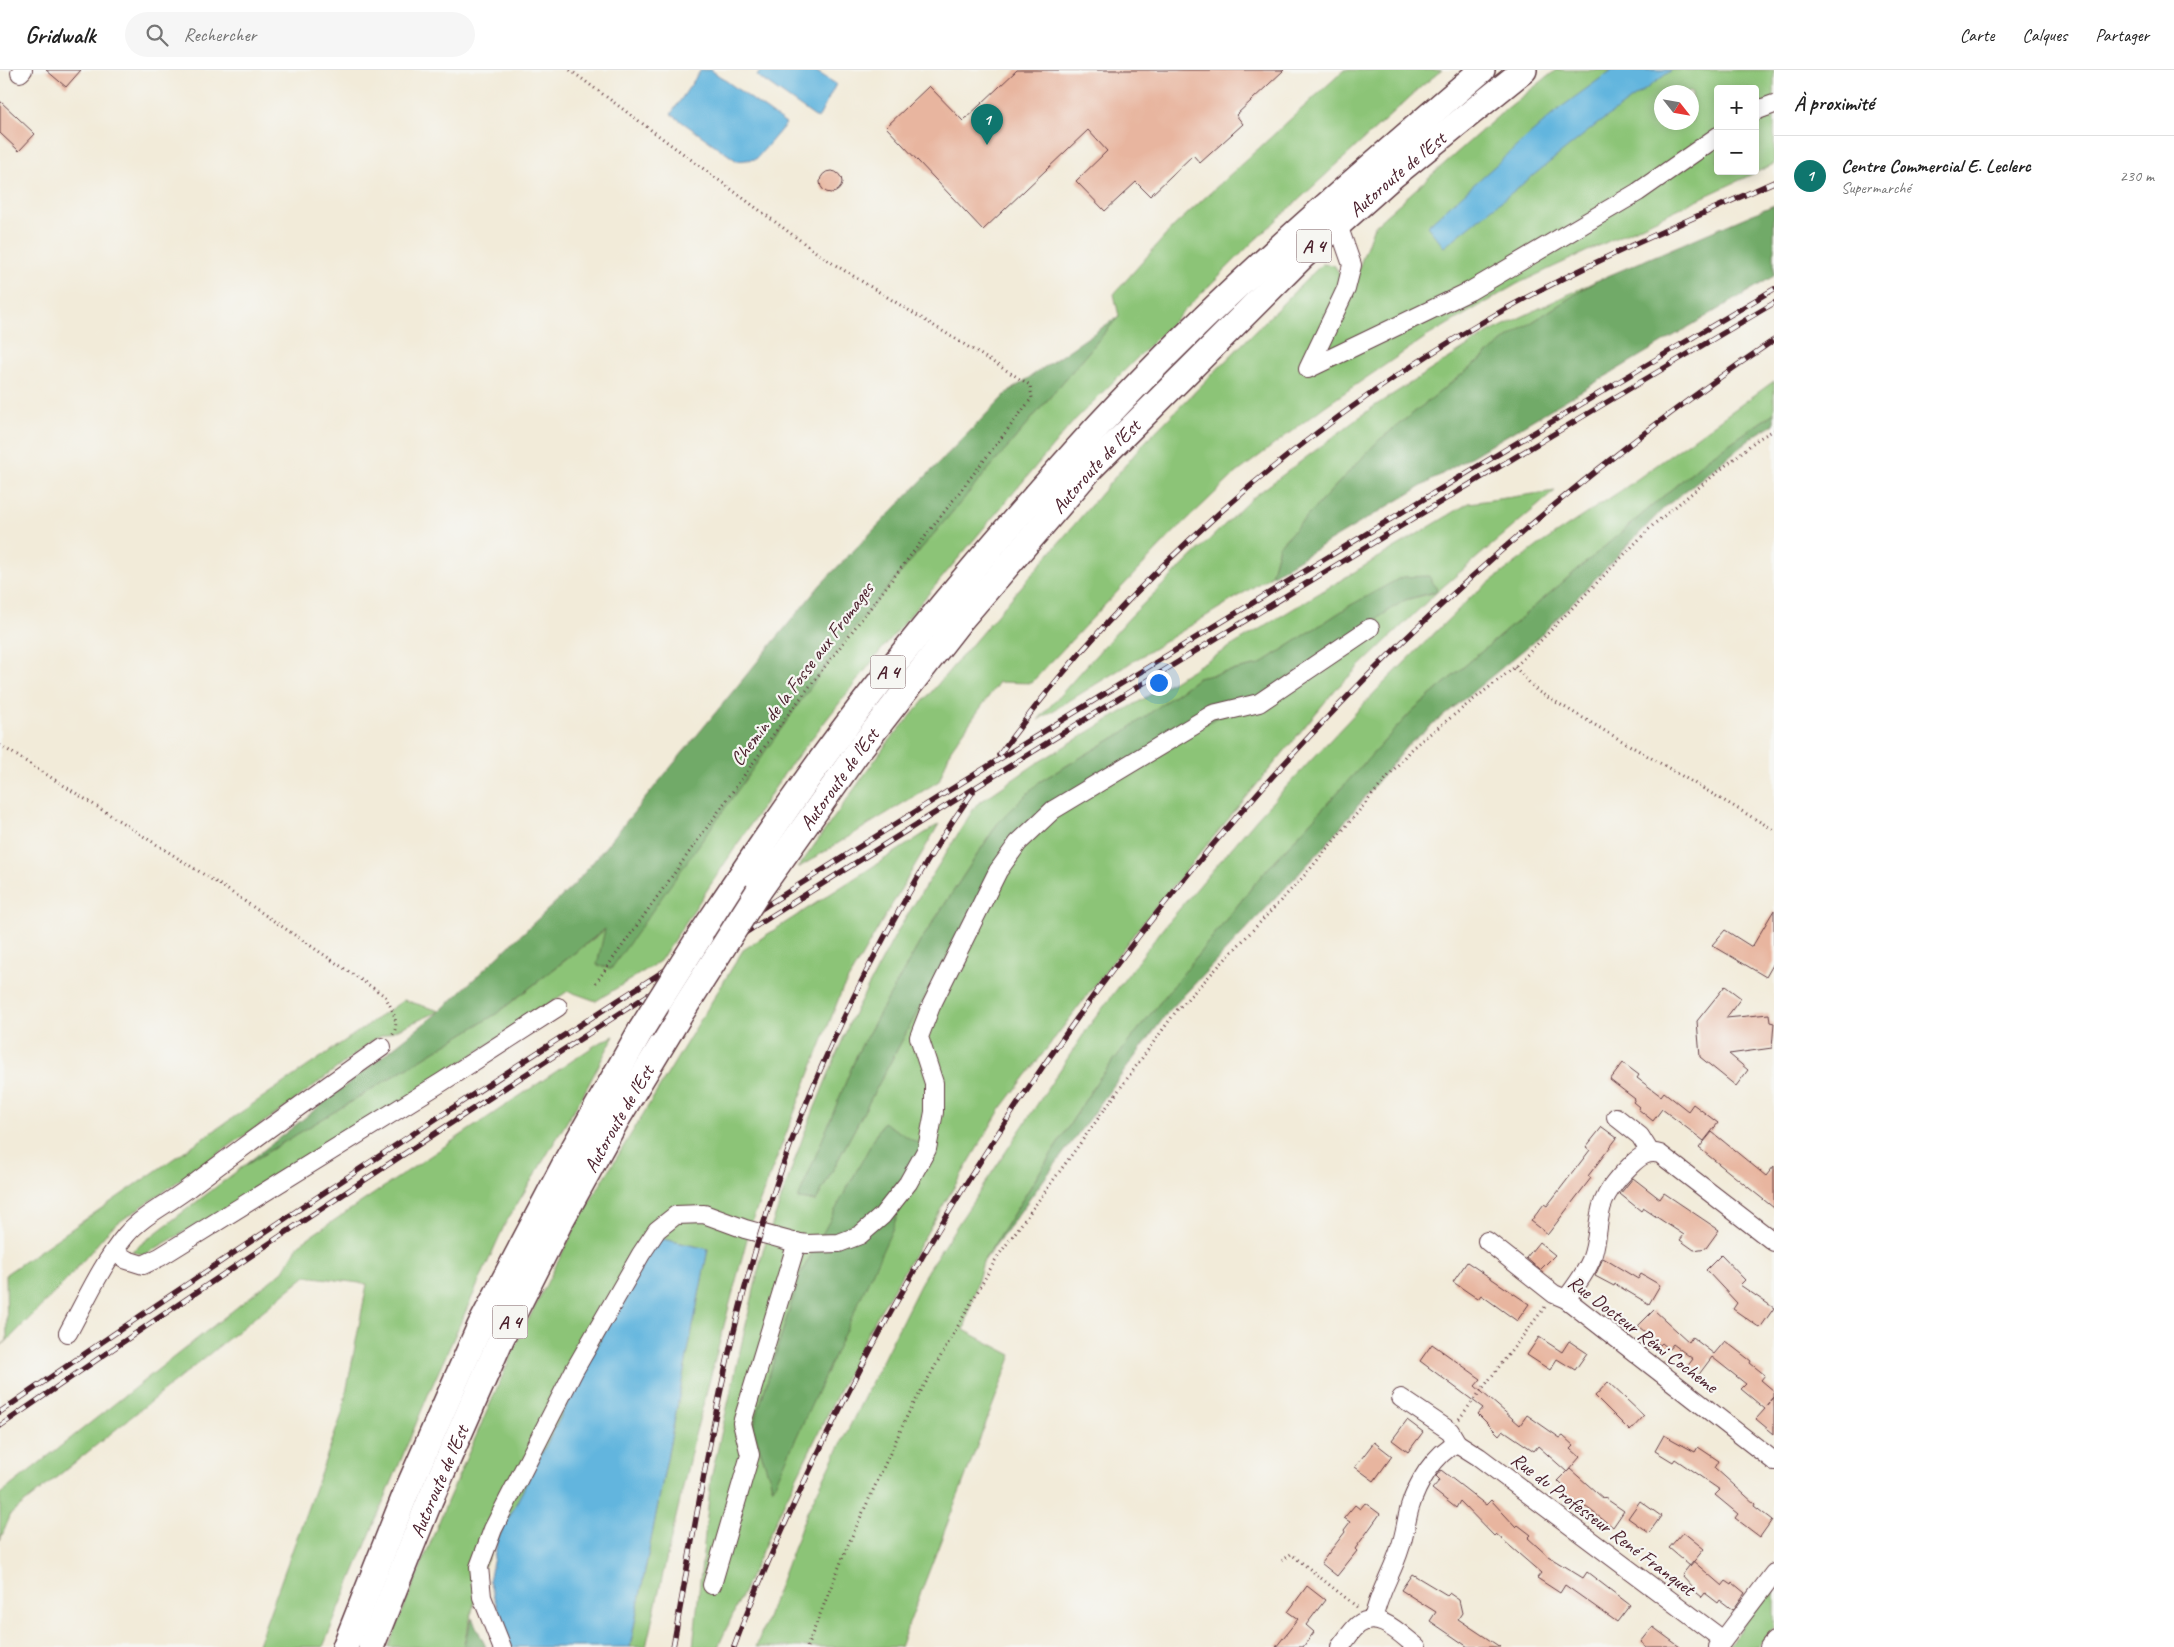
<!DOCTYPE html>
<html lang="fr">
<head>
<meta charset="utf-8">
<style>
	:root { --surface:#fff; --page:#f6f6f6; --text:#222; --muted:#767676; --line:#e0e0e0; --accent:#0f766e }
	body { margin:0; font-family:Caveat,sans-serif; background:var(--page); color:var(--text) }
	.controls { position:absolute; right:15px; top:15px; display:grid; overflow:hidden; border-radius:5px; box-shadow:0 2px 12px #0003 }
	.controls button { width:45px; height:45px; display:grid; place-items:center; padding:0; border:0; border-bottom:1px solid var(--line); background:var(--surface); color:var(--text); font:25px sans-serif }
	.compass { position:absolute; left:1654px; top:15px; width:45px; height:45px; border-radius:50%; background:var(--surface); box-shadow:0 2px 12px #0003; rotate:121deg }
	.you { position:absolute; left:1158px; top:612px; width:18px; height:18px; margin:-12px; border:4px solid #fff; border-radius:50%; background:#1a73e8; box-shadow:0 0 0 8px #1a73e833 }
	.badge { display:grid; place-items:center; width:32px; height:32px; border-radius:50%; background:var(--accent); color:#fff; font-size:16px; font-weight:700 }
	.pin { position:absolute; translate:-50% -41px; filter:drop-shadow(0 1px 2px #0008) }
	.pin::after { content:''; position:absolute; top:26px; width:18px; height:15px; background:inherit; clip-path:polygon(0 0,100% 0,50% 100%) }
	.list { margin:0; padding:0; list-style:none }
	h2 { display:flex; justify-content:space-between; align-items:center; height:65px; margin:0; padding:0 20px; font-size:21px }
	h2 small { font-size:16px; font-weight:400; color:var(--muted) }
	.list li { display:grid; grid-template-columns:32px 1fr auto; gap:15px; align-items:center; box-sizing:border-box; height:80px; padding:0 20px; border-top:1px solid var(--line) }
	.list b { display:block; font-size:19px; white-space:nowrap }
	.list p { margin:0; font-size:16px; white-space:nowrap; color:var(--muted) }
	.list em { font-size:16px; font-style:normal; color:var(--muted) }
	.icon { flex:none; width:28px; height:28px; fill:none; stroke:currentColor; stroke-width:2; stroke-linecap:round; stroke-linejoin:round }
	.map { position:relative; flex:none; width:1774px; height:1577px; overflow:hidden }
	header { display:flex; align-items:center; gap:30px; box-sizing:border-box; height:70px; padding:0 25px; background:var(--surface); border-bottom:1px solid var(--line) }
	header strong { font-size:24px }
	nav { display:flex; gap:28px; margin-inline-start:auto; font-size:18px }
	.search { width:350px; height:45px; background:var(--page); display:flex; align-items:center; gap:12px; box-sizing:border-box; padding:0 18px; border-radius:28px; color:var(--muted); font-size:19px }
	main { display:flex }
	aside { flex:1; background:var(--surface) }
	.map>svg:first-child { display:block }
	.green { fill:#8cc477; stroke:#6b7251; fill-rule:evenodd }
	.forest { fill:#71aa68; stroke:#5e644a }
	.water { fill:#62b5de; stroke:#566a84 }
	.building { fill:#e8b59f }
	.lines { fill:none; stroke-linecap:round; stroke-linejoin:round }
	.minor-casing { stroke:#633e45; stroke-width:20 }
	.highway-casing { stroke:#633e45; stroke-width:28 }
	.path { stroke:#633e45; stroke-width:3; stroke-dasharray:1 4; stroke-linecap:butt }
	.minor { stroke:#fff; stroke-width:18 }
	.highway { stroke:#fff; stroke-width:25 }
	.rail-casing { stroke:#4a1f2b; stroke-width:5.5 }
	.rail { stroke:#f6f6f2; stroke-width:4; stroke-dasharray:11; stroke-linecap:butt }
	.highway-bridge-casing { stroke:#633e45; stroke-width:28; stroke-linecap:butt }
	.highway-bridge { stroke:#fff; stroke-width:25 }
	.labels { text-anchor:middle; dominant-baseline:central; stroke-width:4.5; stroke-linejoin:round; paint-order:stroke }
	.shield { fill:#f6f6f2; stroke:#7e6067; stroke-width:1 }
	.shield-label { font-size:19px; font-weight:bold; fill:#4a1f2b }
	.street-label { font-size:20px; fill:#4a1f2b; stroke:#f6f6f2 }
</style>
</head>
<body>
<header>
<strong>Gridwalk</strong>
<div class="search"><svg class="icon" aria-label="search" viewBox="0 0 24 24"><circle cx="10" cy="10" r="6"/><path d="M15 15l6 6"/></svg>Rechercher</div>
<nav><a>Carte</a><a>Calques</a><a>Partager</a></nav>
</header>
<main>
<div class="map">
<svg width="1774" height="1577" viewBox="0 0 1774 1577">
	<rect width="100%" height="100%" fill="#f6f6f2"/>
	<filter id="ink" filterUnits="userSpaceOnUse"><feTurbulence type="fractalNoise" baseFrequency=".02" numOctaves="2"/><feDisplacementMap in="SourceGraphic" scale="10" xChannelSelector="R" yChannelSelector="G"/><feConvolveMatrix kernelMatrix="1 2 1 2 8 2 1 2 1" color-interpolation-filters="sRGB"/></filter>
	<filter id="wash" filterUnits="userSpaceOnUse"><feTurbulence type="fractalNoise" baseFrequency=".0096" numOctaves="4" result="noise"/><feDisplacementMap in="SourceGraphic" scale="20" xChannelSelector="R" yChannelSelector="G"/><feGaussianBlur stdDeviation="1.12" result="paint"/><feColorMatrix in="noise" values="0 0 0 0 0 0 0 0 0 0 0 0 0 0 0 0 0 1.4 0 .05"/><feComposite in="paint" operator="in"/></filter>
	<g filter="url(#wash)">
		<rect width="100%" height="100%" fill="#f2ebd9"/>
		<!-- green -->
		<g class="green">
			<polygon points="1344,0 1442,0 1422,16 1254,171 1073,352 882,579 786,701 660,891 596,931 568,921 358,1062 144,1185 132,1181 241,1098 496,944 606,859 847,566 1119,246 1114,224 1173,157"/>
			<path d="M1556,0h218v94l-257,120 -91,53 -101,69 -91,69 -62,59 -141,149 -32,-1 -48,67 -12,32 -141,87 87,-122 260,-304 177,-178 12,1 11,17 14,-14 15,-42 131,-116zM1718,19h37v82h-37zM1662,22h30v30h-30z"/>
			<polygon points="1596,211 1509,267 1378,371 1279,476 1271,506 1038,650 1131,546 1251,429 1373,337 1490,262"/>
			<polygon points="1774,311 1774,343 1707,389 1412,641 1261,806 1098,1010 983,1192 964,1260 1012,1285 900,1577 756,1577 807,1442 927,1201 1089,956 1164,857 1258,747 1377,620 1474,524 1539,475 1622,420"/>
			<path d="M1555,421l-117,100 -103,99 -195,236 -140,184 -131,220 -86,175 -65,142h-25l18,-169 52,-228 41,-116 47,-115 47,-89 78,-125 61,-42 432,-260zM1437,522l-32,8 -145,96 -209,106 -41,37 -194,362 -17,-2 59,-147 62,-110 78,-119 41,-41 85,-50 74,-54 61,-13 92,-60zM800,1205l-27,213 -20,-60z"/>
			<polygon points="939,754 842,920 751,1154 695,1365 646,1577 630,1577 708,1179 654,1167 483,1498 463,1577 388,1577 447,1432 520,1266 580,1148 743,880"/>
			<polygon points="404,930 440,941 375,969 286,1037 112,1157 63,1214 7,1271 0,1276 7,1271 6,1204"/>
			<polygon points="614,966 583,1025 505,1154 428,1325 323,1577 257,1577 342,1344 367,1214 306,1206 11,1444 0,1470 0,1424 283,1201 299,1174 597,974"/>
			<polygon points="1774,1515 1774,1557 1758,1577 1727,1577"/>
		</g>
		<!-- forest -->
		<g class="forest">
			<polygon points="1774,135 1774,206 1271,506 1279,476 1378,371 1509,267 1596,211"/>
			<polygon points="1119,246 847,566 611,899 597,895 605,859 496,944 241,1098 440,941 575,814 821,514 1008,322"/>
			<polygon points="1774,343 1774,354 1757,364 1665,437 1538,568 1407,676 1324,777 1168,942 983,1192 1098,1010 1261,806 1412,641 1707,389"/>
			<polygon points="1429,506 1438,521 1405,530 1260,626 1051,732 1010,769 816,1131 798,1129 858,982 920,872 998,753 1039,712 1124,662 1198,608 1259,595 1351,535 1402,507"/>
			<polygon points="883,1052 922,1076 892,1160 773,1418 753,1358 800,1205"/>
			<polygon points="472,1548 486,1577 463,1577"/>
		</g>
		<!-- water -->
		<g class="water">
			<polygon points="701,0 711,0 786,54 756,89 737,91 671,44"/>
			<polygon points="761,0 814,0 836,14 818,49 757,6"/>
			<polygon points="1612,0 1672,0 1596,55 1444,177 1427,156 1560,38"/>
			<polygon points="653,1167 708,1179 630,1577 510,1577 489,1511 498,1469"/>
		</g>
		<g id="blocks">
			<!-- building -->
			<g class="building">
				<polygon points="46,0 81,0 66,17"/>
				<polygon points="1017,0 1284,0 1236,45 1243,54 1200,93 1193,85 1150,126 1136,112 1105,141 1076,111 1107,81 1088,60 983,160 886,57 929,16 963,51"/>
				<polygon points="0,31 35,64 19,81 0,63"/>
				<circle cx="831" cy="112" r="11"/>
				<polygon points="1774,840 1774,893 1766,907 1712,875 1725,860 1752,877"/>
				<polygon points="1725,916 1741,928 1726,948 1769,944 1770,952 1774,953 1772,978 1729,984 1748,1000 1736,1016 1700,987 1697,951"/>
				<polygon points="1623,993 1639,1005 1637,1008 1661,1026 1664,1022 1688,1041 1693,1034 1718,1053 1704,1071 1662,1039 1653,1051 1638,1039 1639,1037 1633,1032 1635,1029 1610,1010"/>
				<polygon points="1602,1057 1617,1068 1588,1106 1591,1108 1548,1164 1531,1151 1544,1134 1547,1136 1590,1080 1586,1077"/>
				<polygon points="1712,1062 1766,1106 1774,1096 1774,1138 1699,1078"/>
				<polygon points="1633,1108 1660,1129 1664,1123 1719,1160 1706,1178 1694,1180 1680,1170 1684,1165 1643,1138 1641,1141 1620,1124"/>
				<polygon points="1539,1172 1555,1185 1540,1200 1526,1188"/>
				<polygon points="1721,1185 1745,1210 1740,1215 1774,1238 1760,1258 1733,1239 1737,1233 1706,1200"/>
				<polygon points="1603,1188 1638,1209 1641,1204 1660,1215 1649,1234 1615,1214 1614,1216 1595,1206"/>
				<polygon points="1467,1192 1529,1234 1517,1251 1481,1225 1478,1229 1453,1212"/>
				<polygon points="1654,1240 1689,1272 1692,1267 1714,1284 1725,1271 1751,1291 1750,1293 1765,1305 1761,1310 1774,1321 1774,1327 1767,1336 1774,1327 1774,1364 1756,1349 1765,1339 1741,1319 1746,1314 1712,1287 1697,1307 1686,1298 1693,1289 1673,1274 1669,1279 1662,1273 1660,1275 1638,1256"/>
				<polygon points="1539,1267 1562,1282 1569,1271 1587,1283 1575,1300 1557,1289 1550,1300 1527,1285"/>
				<polygon points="1432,1274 1481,1309 1475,1316 1520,1355 1527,1345 1560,1368 1563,1366 1574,1376 1571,1379 1580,1387 1567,1402 1538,1376 1534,1381 1503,1360 1499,1365 1478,1344 1483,1338 1420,1291"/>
				<polygon points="1608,1312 1644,1346 1630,1361 1595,1326"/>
				<polygon points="1407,1350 1423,1362 1408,1382 1392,1370"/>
				<polygon points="1664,1365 1695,1382 1698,1377 1719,1391 1715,1398 1755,1434 1754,1436 1772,1450 1760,1467 1735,1448 1738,1444 1715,1425 1720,1420 1675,1389 1673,1392 1655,1381"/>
				<polygon points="1374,1372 1392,1386 1374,1411 1355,1397"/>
				<polygon points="1570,1399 1604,1429 1605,1428 1624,1441 1613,1457 1586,1437 1583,1440 1561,1420 1564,1417 1558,1411"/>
				<polygon points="1441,1400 1486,1435 1491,1430 1516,1457 1518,1455 1531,1465 1528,1468 1549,1487 1583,1508 1587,1502 1630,1535 1617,1552 1565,1515 1560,1523 1537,1508 1541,1503 1496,1464 1494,1466 1460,1431 1456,1438 1432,1419 1440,1410 1436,1406"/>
				<polygon points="1640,1431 1661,1446 1649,1463 1628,1448"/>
				<polygon points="1365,1433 1380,1444 1355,1479 1357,1481 1337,1506 1321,1493 1345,1462 1344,1460 1350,1452 1344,1448 1355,1435 1360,1439"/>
				<polygon points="1683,1462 1704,1479 1690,1496 1669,1478"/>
				<polygon points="1693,1491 1722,1516 1726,1511 1732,1515 1733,1513 1745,1523 1733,1540 1720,1530 1718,1533 1705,1523 1702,1527 1692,1519 1693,1517 1682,1505"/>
				<polygon points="1412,1504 1447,1525 1449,1523 1459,1530 1462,1543 1458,1549 1500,1577 1468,1577 1430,1551 1436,1542 1401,1520"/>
				<polygon points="1307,1516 1325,1530 1306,1555 1314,1562 1303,1577 1276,1577 1298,1549 1288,1542"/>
				<polygon points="1653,1557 1661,1563 1680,1577 1647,1577 1641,1572"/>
			</g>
		</g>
	</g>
	<g filter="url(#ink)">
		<use href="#blocks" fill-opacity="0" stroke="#633e45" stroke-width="1"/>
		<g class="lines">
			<!-- minor casing -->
			<g class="minor-casing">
				<g id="minor">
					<polyline points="20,3 23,0"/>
					<polyline points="1755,41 1774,34"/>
					<polyline points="1338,155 1352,195 1346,219 1308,299 1470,221 1638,122 1718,66"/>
					<polyline points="1616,1047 1640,1066 1650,1082"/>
					<polyline points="1487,1171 1554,1224 1566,1229 1774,1391"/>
					<polyline points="114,1182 127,1190 143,1195 160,1187 442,1012 558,937"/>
					<path d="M1566,1229c9,-12 19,-25 25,-39 6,-15 6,-30 9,-46 3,-19 16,-34 30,-48 9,-9 18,-16 30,-12l114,88"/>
					<path d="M68,1263c18,-33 34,-69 58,-98 16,-19 40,-30 60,-45 64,-49 130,-96 196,-143"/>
					<polyline points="1401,1328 1450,1361 1457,1373"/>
					<polyline points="712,1515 750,1385 742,1353 797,1172"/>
					<path d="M1373,1550c6,-29 19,-46 27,-72 5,-13 6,-28 10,-41 7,-23 24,-53 47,-64l22,14 244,183"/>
					<polyline points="502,1577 482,1527 479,1497 493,1459 575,1299 641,1184 657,1160 676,1145 704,1144 745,1159 793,1172 807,1174 839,1173 860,1165 882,1146 908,1113 927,1079 934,1042 934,1013 919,967 931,936 998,801 1018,773 1053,740 1213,644 1259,633 1370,558"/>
					<path d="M1340,1577c6,-7 11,-16 18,-22 20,-16 44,11 59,22"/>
					<polyline points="1718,1577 1774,1503"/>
					<polyline points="1769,1577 1774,1571"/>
				</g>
			</g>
			<!-- highway casing -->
			<g class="highway-casing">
				<g id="highway">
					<path id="s1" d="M758,822l101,-142 100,-128 134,-156 209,-209 92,-82 130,-105"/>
					<path d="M700,866c56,-83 111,-166 173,-245 65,-83 134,-164 205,-243 123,-137 264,-258 404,-378"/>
					<polyline points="345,1577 406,1423 480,1256 567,1090 641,960"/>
					<path id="s2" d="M371,1577l59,-147 72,-163 57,-113 58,-105 64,-106"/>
				</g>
			</g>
			<!-- path -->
			<g class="path">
				<polyline points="570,0 824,188 1030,315 1032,328 783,651 595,914"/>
				<polyline points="1515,597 1537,621 1774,760"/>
				<path d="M0,675l225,143 160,108c6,12 17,28 6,41"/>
				<polyline points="1459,1349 1545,1237"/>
				<polyline points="1282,1491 1291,1484 1357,1537"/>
				<polyline points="807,1577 847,1477 908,1344 996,1189 1177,940 1305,805 1412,678 1515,597 1653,455 1758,369 1774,360"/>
			</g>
			<!-- minor -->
			<use href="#minor" class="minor"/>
			<!-- highway -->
			<use href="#highway" class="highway"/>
			<!-- rail casing -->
			<g class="rail-casing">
				<g id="rail">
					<path d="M999,685c128,-177 299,-325 487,-435 92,-53 191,-95 288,-138"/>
					<path d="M0,1342c576,-398 1172,-765 1774,-1123"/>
					<path d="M0,1356c577,-397 1171,-767 1774,-1123"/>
					<path d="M673,1577c23,-125 42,-251 76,-374 35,-127 86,-249 151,-364 22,-40 46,-80 73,-117"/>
					<path d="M734,1577c39,-104 87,-204 139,-302 214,-400 524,-751 901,-1005"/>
				</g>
			</g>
			<!-- rail -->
			<use href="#rail" class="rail"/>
			<!-- highway-bridge casing -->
			<g class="highway-bridge-casing">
				<g id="highway-bridge">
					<polyline points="681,943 758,822"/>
					<polyline points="641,960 700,866"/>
				</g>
			</g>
			<!-- highway-bridge -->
			<use href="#highway-bridge" class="highway-bridge"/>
		</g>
	</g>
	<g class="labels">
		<!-- shield labels -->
		<g class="shield">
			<rect x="1296.5" y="159.5" width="35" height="33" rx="4"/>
			<rect x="870.5" y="585.5" width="35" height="33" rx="4"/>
			<rect x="492.5" y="1235.5" width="35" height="33" rx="4"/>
		</g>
		<g class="shield-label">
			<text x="1314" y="176">A 4</text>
			<text x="888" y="602">A 4</text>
			<text x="510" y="1252">A 4</text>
		</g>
		<!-- street labels -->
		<g class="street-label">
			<text stroke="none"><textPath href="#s1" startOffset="964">Autoroute de l’Est</textPath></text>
			<text stroke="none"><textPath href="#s1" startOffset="544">Autoroute de l’Est</textPath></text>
			<text transform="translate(802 604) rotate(-53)">Chemin de la Fosse aux Fromages</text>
			<text stroke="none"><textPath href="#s1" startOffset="139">Autoroute de l’Est</textPath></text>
			<text stroke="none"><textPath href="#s2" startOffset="584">Autoroute de l’Est</textPath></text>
			<text transform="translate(1643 1264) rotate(37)">Rue Docteur Rémi Cocheme</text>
			<text stroke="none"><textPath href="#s2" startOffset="179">Autoroute de l’Est</textPath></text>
			<text transform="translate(1603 1454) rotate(37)">Rue du Professeur René Franquet</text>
		</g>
	</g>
</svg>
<div class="controls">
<button>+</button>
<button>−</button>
</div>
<svg class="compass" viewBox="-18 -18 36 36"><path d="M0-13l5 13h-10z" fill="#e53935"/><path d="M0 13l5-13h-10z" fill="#767676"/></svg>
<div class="you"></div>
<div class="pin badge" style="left:987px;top:75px">1</div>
</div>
<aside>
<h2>À proximité<small></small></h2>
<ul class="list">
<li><span class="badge">1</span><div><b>Centre Commercial E. Leclerc</b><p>Supermarché</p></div><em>230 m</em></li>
</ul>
</aside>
</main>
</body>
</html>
